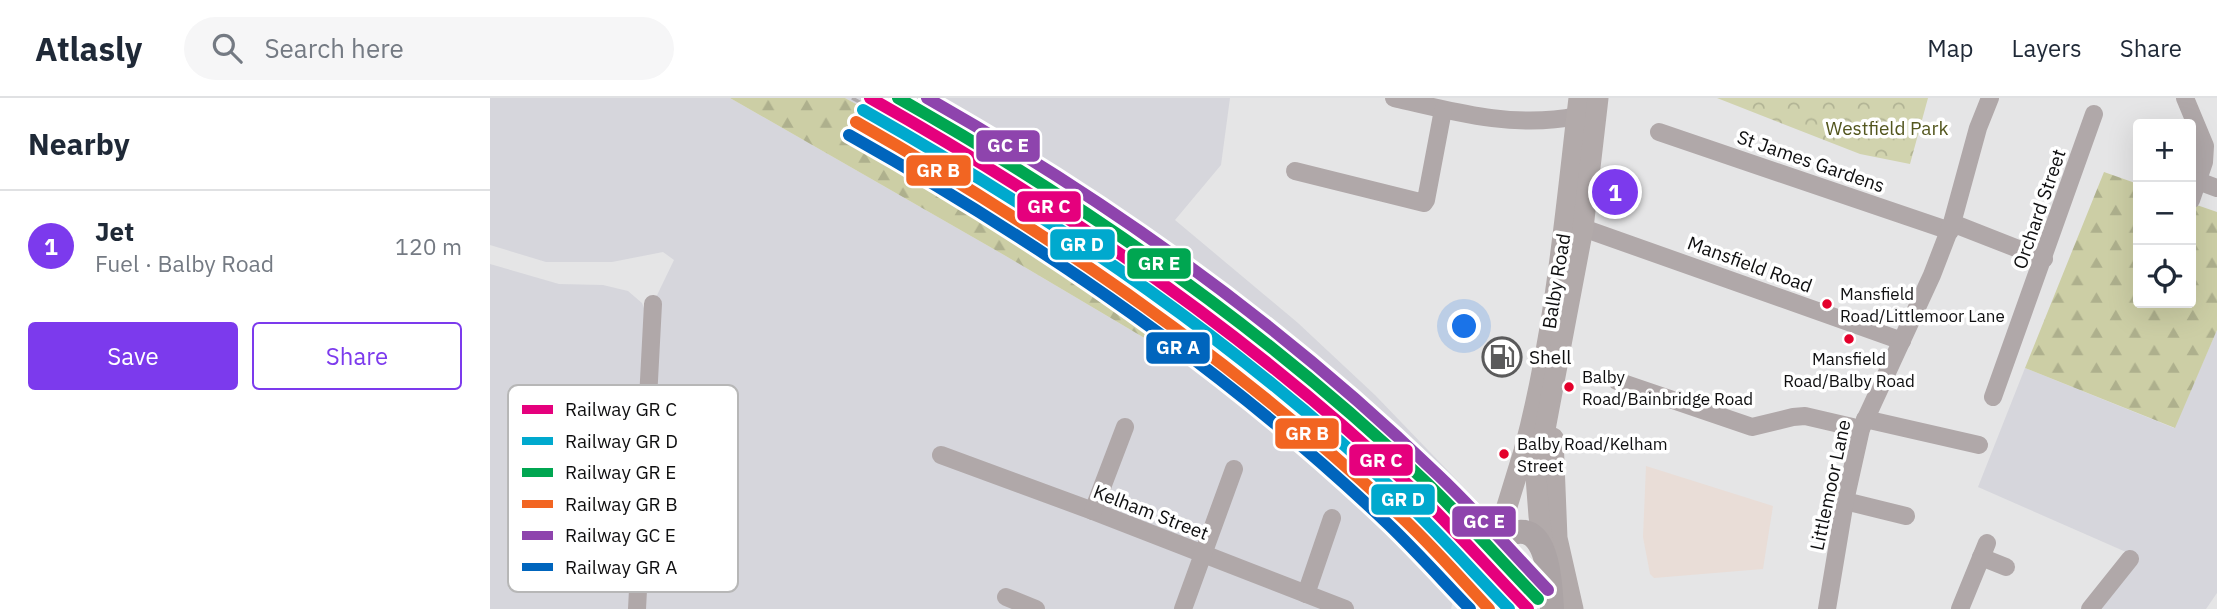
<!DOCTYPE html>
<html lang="en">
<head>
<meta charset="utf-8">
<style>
	:root { --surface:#fff; --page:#f6f6f7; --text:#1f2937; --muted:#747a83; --line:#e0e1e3; --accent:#7c3aed }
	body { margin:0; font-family:"IBM Plex Sans",sans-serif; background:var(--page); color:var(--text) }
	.controls { position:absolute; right:21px; top:21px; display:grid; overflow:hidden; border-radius:7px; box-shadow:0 7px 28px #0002 }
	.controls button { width:63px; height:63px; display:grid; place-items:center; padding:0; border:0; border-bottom:2px solid var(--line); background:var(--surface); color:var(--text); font:35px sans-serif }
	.you { position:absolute; left:975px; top:229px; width:24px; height:24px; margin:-18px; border:5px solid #fff; border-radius:50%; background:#1a73e8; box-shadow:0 0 0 10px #1a73e833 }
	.badge { display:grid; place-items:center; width:46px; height:46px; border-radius:50%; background:var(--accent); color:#fff; font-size:23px; font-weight:700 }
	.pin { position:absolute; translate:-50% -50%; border:4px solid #fff; box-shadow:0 2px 7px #0006 }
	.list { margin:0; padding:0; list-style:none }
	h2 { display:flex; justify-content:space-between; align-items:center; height:91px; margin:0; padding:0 28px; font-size:30px }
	h2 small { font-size:23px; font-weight:400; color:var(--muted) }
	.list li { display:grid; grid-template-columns:46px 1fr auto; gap:21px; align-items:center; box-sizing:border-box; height:112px; padding:0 28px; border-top:2px solid var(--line) }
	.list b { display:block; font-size:26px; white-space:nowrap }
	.list p { margin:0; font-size:23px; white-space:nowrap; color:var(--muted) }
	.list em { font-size:23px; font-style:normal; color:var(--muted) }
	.actions { display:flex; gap:14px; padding:21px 28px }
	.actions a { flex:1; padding:16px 0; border:2px solid var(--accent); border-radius:7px; text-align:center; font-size:24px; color:var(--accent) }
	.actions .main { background:var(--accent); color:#fff }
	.icon { flex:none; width:38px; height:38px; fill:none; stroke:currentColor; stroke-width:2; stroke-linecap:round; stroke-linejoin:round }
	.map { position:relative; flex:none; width:1727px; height:511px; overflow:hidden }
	header { display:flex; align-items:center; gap:42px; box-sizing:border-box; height:98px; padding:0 35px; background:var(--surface); border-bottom:2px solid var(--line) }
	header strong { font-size:33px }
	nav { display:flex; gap:38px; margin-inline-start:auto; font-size:24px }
	.search { width:490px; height:63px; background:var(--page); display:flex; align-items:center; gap:18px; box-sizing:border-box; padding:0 24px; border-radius:38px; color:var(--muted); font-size:26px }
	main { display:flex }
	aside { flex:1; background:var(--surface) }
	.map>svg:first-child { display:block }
	.built { fill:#d6d6dc }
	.education { fill:#e9ddd7 }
	.forest { fill:url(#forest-firs) }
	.park { fill:url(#park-crowns) }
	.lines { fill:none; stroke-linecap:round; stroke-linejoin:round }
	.minor { stroke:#b0a8a9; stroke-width:18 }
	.major { stroke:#b2aaaa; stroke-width:21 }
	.highway { stroke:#aca4a5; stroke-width:24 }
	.rail { stroke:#aeaaaa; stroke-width:3.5; stroke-dasharray:10 5; stroke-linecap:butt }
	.highway-bridge { stroke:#aca4a5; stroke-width:24 }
	.rail-1-casing { stroke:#fff; stroke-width:18 }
	.rail-2-casing { stroke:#fff; stroke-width:18 }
	.rail-3-casing { stroke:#fff; stroke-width:18 }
	.rail-4-casing { stroke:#fff; stroke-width:18 }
	.rail-5-casing { stroke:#fff; stroke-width:18 }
	.rail-6-casing { stroke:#fff; stroke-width:18 }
	.rail-1 { stroke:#e5007d; stroke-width:12 }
	.rail-2 { stroke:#00a9ce; stroke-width:12 }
	.rail-3 { stroke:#00a651; stroke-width:12 }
	.rail-4 { stroke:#f26522; stroke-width:12 }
	.rail-5 { stroke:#8e44ad; stroke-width:12 }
	.rail-6 { stroke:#0065bd; stroke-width:12 }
	.bus-dot { fill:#e4002b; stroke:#fff; stroke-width:2.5 }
	.labels { text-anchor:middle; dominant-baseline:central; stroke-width:7; stroke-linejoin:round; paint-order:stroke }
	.bus-label { font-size:17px; fill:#0f0f10; stroke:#fff; text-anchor:start }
	.park-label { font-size:19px; fill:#53561e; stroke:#fff }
	.street-label { font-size:19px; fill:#0f0f10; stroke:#fff }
	.poi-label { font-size:19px; fill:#0f0f10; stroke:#fff; text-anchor:start }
	.key { fill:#fff; stroke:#b7b7b7; stroke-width:2 }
	.key-label { font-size:19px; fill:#0f0f10 }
	.line-badge { stroke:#fff; stroke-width:2.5 }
	.badge-label { font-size:19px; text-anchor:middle; font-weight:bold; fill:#fff }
</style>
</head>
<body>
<header>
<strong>Atlasly</strong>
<div class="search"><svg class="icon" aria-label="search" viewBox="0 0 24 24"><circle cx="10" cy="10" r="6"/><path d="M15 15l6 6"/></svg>Search here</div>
<nav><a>Map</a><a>Layers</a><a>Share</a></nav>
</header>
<main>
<aside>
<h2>Nearby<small></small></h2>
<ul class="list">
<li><span class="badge">1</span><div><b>Jet</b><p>Fuel · Balby Road</p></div><em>120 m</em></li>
</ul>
<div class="actions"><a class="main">Save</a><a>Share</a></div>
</aside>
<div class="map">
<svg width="1727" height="511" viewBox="0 0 1727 511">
	<defs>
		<pattern id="forest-firs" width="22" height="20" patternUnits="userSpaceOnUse" patternTransform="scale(1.75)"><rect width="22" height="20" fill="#cccea5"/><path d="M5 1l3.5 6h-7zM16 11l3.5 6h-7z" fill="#aeb08d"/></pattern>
		<pattern id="park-crowns" width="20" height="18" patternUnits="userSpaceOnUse" patternTransform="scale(1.75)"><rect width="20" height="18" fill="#d1d3ae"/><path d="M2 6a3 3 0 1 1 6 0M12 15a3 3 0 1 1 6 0" fill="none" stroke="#b2b495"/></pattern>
	</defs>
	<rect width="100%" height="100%" fill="#e5e5e6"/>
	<!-- built -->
	<g class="built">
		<polygon points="0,0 240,0 514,157 766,306 808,325 861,364 750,259 639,176 510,89 438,45 355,0 740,0 731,67 685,122 808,225 885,297 989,405 1044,471 1047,510 986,511 964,498 961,511 0,511 0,166 69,186 113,187 138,193 152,205 157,218 184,162 173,154 122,164 56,164 0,147"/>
		<polygon points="1727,232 1727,495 1716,511 1592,511 1636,454 1488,389 1535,270 1684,330"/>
	</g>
	<!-- education -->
	<polygon class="education" points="1156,368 1283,408 1273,471 1164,480 1160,476 1153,439"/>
	<!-- forest -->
	<g class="forest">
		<polygon points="240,0 355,0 438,45 585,138 696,217 804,304 844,340 863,367 808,325 766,306 514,157"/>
		<polygon points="1614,74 1648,86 1648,205 1701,205 1701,105 1727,114 1727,232 1685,330 1535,270"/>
	</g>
	<!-- park -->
	<polygon class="park" points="1227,0 1438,0 1420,66 1370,56"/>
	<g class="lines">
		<!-- minor -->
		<g class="minor">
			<path d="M904,0c60,14 121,31 183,18"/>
			<polyline points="1695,0 1715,48 1714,64 1701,102"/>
			<polyline points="1169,34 1460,133"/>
			<polyline points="805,73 934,105 936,102 953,12"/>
			<polyline points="1708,83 1727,90"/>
			<polyline points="1462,125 1554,161"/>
			<polyline points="1093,130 1412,243"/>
			<polyline points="1127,283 1262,329 1303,319 1315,318 1371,331"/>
			<polyline points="1503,299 1604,16"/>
			<polyline points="1375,321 1489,347"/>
			<polyline points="451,357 603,413 855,511"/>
			<polyline points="1355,403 1416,418"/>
			<polyline points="603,413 635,329"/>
			<polyline points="1491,459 1516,469"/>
			<polyline points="816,496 842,420"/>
			<polyline points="516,499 546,511"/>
			<polyline points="147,511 163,206"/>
			<polyline points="693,511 744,371"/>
			<polyline points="1337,511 1355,403 1371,331 1442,177 1462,125 1488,30 1500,0"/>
			<polyline points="1470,511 1497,445"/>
			<polyline points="1600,511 1640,461"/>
		</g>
		<!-- major -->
		<g class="major">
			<polyline points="1063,340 1067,440 1083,511"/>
			<path d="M1006,444c9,-30 19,-61 28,-91 31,-115 41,-235 55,-353"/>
			<polyline points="1054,452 1049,418 1046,379 1093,130 1108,0"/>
		</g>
		<!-- highway -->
		<path class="highway" d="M1006,444c51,-37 54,35 56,67"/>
		<!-- rail -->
		<path class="rail" d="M362,0c165,89 320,192 461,316 69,61 131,128 194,195"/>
		<!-- highway-bridge -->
		<polyline class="highway-bridge" points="984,506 1006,444"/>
		<!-- rail-1 casing -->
		<g class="rail-1-casing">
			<path id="rail-1" d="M380,0c197,111 384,240 548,396 38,37 73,77 110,115"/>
		</g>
		<!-- rail-2 casing -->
		<g class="rail-2-casing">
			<path id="rail-2" d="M373,12c196,111 385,239 547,396 34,33 66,69 99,103"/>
		</g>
		<!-- rail-3 casing -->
		<g class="rail-3-casing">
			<path id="rail-3" d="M408,0c191,108 372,235 530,386 38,37 73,77 110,115"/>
		</g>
		<!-- rail-4 casing -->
		<g class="rail-4-casing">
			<path id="rail-4" d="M366,24c195,111 378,238 541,391 33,30 62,64 92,96"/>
		</g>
		<!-- rail-5 casing -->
		<g class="rail-5-casing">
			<path id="rail-5" d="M437,0c184,104 359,230 511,377 38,36 73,76 110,115"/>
		</g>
		<!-- rail-6 casing -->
		<g class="rail-6-casing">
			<path id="rail-6" d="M359,37c194,109 379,236 540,390 28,27 54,56 81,84"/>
		</g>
		<!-- rail-1 -->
		<use href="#rail-1" class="rail-1"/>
		<!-- rail-2 -->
		<use href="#rail-2" class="rail-2"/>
		<!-- rail-3 -->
		<use href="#rail-3" class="rail-3"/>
		<!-- rail-4 -->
		<use href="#rail-4" class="rail-4"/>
		<!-- rail-5 -->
		<use href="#rail-5" class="rail-5"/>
		<!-- rail-6 -->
		<use href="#rail-6" class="rail-6"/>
	</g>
	<!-- icons -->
	<defs>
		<g id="fuel-ring" transform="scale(2.0125)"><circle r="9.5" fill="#fff" stroke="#5a5a5b" stroke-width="1.5"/><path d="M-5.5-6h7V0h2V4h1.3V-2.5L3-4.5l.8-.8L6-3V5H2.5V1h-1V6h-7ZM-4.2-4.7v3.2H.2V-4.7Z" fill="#5a5a5b"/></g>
	</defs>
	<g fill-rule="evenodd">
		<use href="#fuel-ring" x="1012" y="259"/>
	</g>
	<!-- markers -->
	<g class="bus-dot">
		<circle cx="1337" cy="206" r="6"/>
		<circle cx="1359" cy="241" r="6"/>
		<circle cx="1079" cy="289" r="6"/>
		<circle cx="1014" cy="356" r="6"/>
	</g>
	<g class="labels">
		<!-- bus labels -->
		<g class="bus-label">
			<text x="1350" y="196">Mansfield<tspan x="1350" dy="22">Road/Littlemoor Lane</tspan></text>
			<text x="1359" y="261" text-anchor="middle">Mansfield<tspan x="1359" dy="22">Road/Balby Road</tspan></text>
			<text x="1092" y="279">Balby<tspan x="1092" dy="22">Road/Bainbridge Road</tspan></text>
			<text x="1027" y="346">Balby Road/Kelham<tspan x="1027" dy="22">Street</tspan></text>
		</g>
		<!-- park labels -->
		<g class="park-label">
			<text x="1397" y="30">Westfield Park</text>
		</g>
		<!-- street labels -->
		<g class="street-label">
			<text transform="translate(1321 63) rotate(19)">St James Gardens</text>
			<text transform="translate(1549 111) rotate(-71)">Orchard Street</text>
			<text transform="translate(1260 166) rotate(20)">Mansfield Road</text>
			<text transform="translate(1066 183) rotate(-81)">Balby Road</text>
			<text transform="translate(1340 387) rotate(-78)">Littlemoor Lane</text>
			<text transform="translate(661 414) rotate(21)">Kelham Street</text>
		</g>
		<!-- poi labels -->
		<g class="poi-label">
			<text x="1039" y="259">Shell</text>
		</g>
	</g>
	<!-- legend -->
	<rect x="18" y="287" width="230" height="207" rx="10" class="key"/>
	<rect x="32" y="307" width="31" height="9" fill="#e5007d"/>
	<rect x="32" y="339" width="31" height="8" fill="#00a9ce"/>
	<rect x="32" y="370" width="31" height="9" fill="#00a651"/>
	<rect x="32" y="402" width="31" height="8" fill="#f26522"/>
	<rect x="32" y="433" width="31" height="9" fill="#8e44ad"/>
	<rect x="32" y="465" width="31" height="8" fill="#0065bd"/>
	<g class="key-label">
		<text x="75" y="318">Railway GR C</text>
		<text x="75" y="350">Railway GR D</text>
		<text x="75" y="381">Railway GR E</text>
		<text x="75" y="413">Railway GR B</text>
		<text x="75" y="444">Railway GC E</text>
		<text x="75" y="476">Railway GR A</text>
	</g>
	<g class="line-badge">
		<rect x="485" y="31" width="66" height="34" rx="7" fill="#8e44ad"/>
		<rect x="415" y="56" width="67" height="33" rx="7" fill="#f26522"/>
		<rect x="526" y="92" width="66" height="33" rx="7" fill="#e5007d"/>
		<rect x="559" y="130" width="67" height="33" rx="7" fill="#00a9ce"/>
		<rect x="636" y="149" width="66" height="33" rx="7" fill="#00a651"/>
		<rect x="655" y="233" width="66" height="34" rx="7" fill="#0065bd"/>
		<rect x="784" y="319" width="66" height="33" rx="7" fill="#f26522"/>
		<rect x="858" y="345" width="66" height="34" rx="7" fill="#e5007d"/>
		<rect x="880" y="385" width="66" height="33" rx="7" fill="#00a9ce"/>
		<rect x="961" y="407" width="66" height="33" rx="7" fill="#8e44ad"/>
	</g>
	<g class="badge-label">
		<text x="518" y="54">GC E</text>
		<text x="448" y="79">GR B</text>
		<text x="559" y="115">GR C</text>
		<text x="592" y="153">GR D</text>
		<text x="669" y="172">GR E</text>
		<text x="688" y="256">GR A</text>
		<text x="817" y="342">GR B</text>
		<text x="891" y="369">GR C</text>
		<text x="913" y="408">GR D</text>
		<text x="994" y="430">GC E</text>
	</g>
</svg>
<div class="controls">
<button>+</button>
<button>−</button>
<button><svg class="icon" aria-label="locate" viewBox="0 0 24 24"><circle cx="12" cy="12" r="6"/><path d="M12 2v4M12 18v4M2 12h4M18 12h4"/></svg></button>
</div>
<div class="you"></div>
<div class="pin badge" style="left:1125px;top:94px">1</div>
</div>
</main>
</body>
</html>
